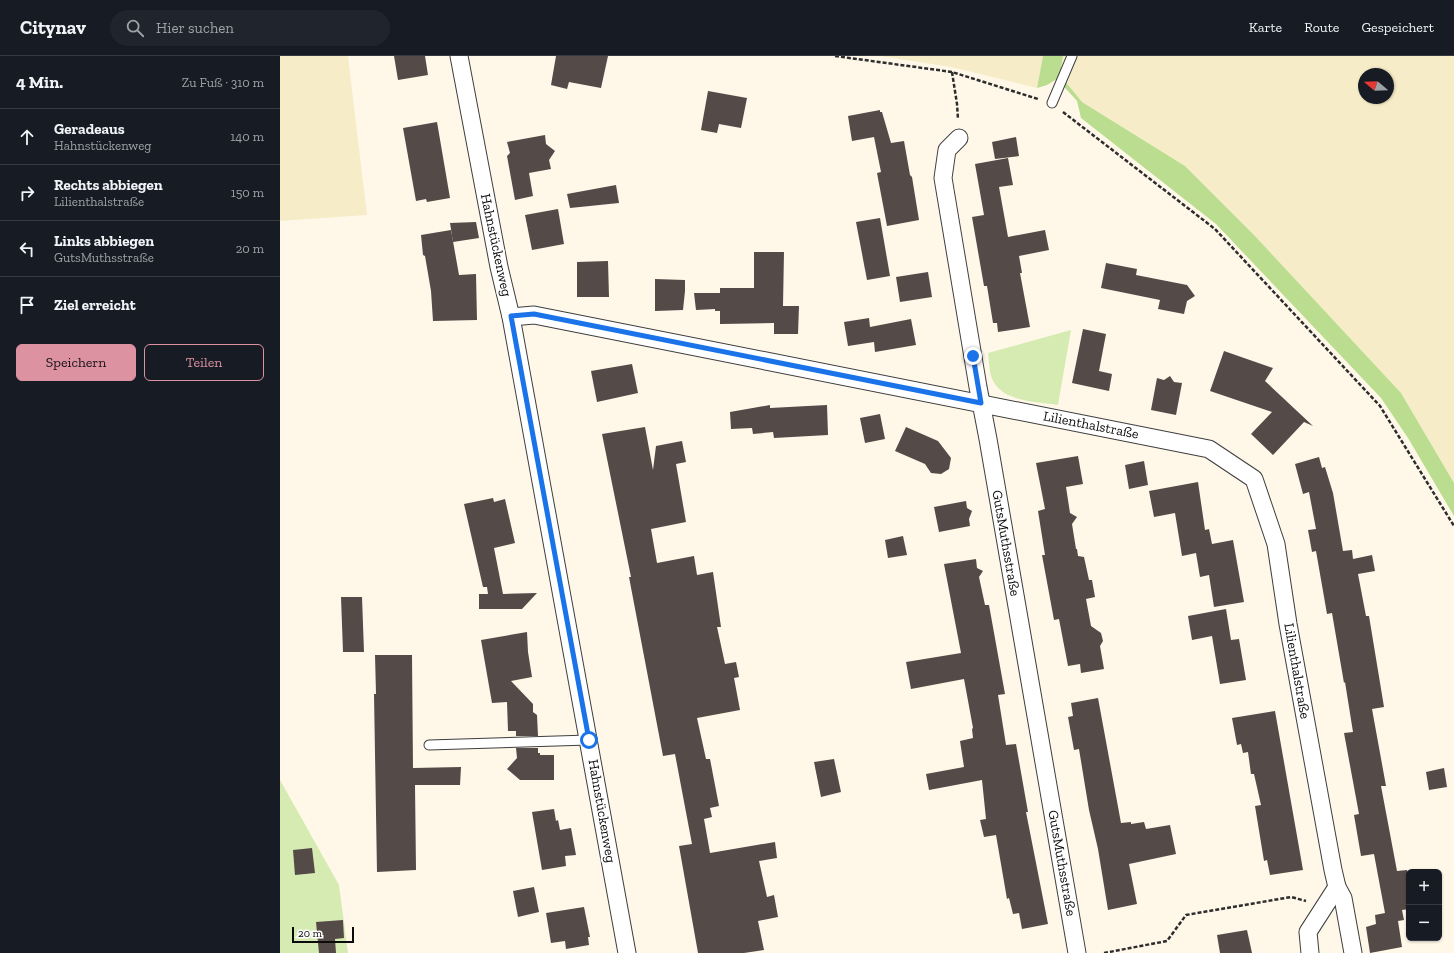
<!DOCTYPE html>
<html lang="de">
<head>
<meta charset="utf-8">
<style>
	:root { --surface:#171b24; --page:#20242c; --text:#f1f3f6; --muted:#9ea1a6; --line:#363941; --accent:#dc92a0 }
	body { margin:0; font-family:"Zilla Slab",serif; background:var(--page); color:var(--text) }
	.controls { position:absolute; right:12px; bottom:12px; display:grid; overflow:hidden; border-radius:6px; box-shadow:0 1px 3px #0004 }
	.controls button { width:36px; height:36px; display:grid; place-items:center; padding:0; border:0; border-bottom:1px solid var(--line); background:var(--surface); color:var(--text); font:20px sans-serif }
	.compass { position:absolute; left:1078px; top:12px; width:36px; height:36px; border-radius:50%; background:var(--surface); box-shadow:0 1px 3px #0004; rotate:289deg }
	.scale { position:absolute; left:12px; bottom:10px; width:62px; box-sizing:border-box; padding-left:4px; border:2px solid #0b0b0b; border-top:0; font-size:11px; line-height:14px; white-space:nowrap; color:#0b0b0b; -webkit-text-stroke:3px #fff; paint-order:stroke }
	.stop { position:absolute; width:12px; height:12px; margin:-9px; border:3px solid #1a73e8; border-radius:50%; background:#fff }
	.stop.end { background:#1a73e8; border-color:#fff; box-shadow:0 1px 4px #0008 }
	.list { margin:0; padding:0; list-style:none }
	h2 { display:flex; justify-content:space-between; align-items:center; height:52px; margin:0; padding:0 16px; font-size:17px }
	h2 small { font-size:13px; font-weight:400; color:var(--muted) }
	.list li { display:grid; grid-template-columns:26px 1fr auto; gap:12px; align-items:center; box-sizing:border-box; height:56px; padding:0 16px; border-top:1px solid var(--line) }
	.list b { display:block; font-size:15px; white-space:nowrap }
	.list p { margin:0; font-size:13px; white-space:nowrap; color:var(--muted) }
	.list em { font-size:13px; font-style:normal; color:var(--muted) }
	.actions { display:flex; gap:8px; padding:12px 16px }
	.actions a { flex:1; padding:9px 0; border:1px solid var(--accent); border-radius:6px; text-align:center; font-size:14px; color:var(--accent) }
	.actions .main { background:var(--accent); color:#111 }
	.icon { flex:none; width:22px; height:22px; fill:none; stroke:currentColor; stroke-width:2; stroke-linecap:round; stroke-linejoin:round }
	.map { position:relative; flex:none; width:1174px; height:897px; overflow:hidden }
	header { display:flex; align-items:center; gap:24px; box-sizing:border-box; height:56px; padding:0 20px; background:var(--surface); border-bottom:1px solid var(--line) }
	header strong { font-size:19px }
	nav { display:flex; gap:22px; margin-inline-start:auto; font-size:14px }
	.search { width:280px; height:36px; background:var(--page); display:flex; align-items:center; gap:10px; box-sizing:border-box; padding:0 14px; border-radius:22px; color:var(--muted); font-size:15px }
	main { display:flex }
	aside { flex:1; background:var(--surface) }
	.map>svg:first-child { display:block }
	.farmland { fill:#f6edc8; fill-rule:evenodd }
	.green { fill:#d6ebb1 }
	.forest { fill:#bbdd8f }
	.building { fill:#544a47 }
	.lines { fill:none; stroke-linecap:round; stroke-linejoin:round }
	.lane-casing { stroke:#3e3e3e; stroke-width:11 }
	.street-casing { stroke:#3e3e3e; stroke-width:19 }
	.path { stroke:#2d2d2d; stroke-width:2.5; stroke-dasharray:4 2; stroke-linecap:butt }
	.lane { stroke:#fff; stroke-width:9 }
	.street { stroke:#fff; stroke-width:17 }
	.route { stroke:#1a73e8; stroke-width:5 }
	.labels { text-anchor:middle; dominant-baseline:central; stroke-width:4; stroke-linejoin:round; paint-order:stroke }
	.street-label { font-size:14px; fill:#0b0b0b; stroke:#fff }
</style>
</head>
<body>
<header>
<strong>Citynav</strong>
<div class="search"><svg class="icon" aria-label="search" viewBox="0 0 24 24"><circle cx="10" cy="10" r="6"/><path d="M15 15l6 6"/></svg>Hier suchen</div>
<nav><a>Karte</a><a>Route</a><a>Gespeichert</a></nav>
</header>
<main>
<aside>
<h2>4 Min.<small>Zu Fuß · 310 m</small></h2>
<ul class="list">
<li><svg class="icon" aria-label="ahead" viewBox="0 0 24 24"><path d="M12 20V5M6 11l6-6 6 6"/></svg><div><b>Geradeaus</b><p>Hahnstückenweg</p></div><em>140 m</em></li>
<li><svg class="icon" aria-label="right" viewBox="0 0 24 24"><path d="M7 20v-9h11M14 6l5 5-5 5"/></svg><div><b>Rechts abbiegen</b><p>Lilienthalstraße</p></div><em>150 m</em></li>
<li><svg class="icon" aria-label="left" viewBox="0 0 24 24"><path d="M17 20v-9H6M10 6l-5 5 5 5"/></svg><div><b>Links abbiegen</b><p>GutsMuthsstraße</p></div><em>20 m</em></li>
<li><svg class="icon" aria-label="arrive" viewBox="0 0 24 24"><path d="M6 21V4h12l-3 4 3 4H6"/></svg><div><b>Ziel erreicht</b></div></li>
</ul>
<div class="actions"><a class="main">Speichern</a><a>Teilen</a></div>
</aside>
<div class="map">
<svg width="1174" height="897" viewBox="0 0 1174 897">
	<rect width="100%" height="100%" fill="#fff8e9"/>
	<!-- farmland -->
	<g class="farmland">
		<polygon points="0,0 68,0 87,159 0,165"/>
		<polygon points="600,0 763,0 757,32 671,11"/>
		<path d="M783,0h391v427l-53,-90 -147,-158 -69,-69 -103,-64 -22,-27zM1084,18h24v24h-24z"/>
	</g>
	<!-- green -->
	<g class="green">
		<path d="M791,274l-13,75c-20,-3 -54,-3 -65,-24 -4,-8 -4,-20 -5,-28z"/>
		<polygon points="0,724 59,829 68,897 0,897"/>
	</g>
	<!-- forest -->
	<polygon class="forest" points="763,0 783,0 780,19 802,46 905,110 974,179 1121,337 1174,427 1174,460 1128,382 1101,342 936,168 801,62 797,45 777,23 767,29 757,32"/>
	<!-- building -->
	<g class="building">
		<polygon points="114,0 145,0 148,19 118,24"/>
		<polygon points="276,0 328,0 321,32 289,26 287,33 271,29"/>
		<polygon points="428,35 467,42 461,72 439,68 437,77 421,74"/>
		<polygon points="600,54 600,56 602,56 611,87 624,85 630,119 632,121 639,164 607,170 597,117 601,116 594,81 572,85 568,60"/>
		<polygon points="157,66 170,142 147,146 146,143 136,145 123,72"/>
		<polygon points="265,79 266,88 275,95 269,104 271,113 249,117 253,140 235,144 227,100 230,97 227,86"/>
		<polygon points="736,81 739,100 715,103 712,86"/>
		<polygon points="728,102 733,129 719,131 728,181 765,174 769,194 739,200 742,217 740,217 750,271 718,276 717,267 713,267 707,230 704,230 692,161 704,159 695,108"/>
		<polygon points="336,129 339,147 290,152 287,138"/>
		<polygon points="278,153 284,188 252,194 245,159"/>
		<polygon points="600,162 610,220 587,224 576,166"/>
		<polygon points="196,166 199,182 173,186 170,167"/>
		<polygon points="171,174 179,219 196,218 197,264 153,265 151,235 145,200 143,199 141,179"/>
		<polygon points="474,196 504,196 503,250 519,250 518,278 494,278 494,267 440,268 440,255 435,255 435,253 416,254 414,237 440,237 440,232 474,232"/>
		<polygon points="328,205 329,241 297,241 297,206"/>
		<polygon points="826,207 857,213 856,219 907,229 915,240 907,245 904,258 878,253 880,244 821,232"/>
		<polygon points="648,216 652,241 620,246 616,221"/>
		<polygon points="375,223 405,224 405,235 403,254 375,255"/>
		<polygon points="589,262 590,271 631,263 636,289 595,296 594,286 568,290 564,266"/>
		<polygon points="803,273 826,278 819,315 832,318 829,335 792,327"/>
		<polygon points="944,295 993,312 985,325 1033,370 1024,366 993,399 971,378 992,356 930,335"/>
		<polygon points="352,308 358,337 317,346 311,315"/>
		<polygon points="890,320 894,326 902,327 896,359 871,354 877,322 884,324"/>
		<polygon points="490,349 490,352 547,349 548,379 494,382 493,376 473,378 472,372 451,373 450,356"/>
		<polygon points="600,358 605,383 585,387 580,362"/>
		<polygon points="365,371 373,414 376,390 402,385 406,406 396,408 406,466 371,473 377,507 414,500 417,519 433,516 441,571 437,571 445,608 456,606 459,621 454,622 460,654 417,662 426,703 430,703 439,750 430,752 432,761 424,763 430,797 495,786 497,802 479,805 487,841 494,839 498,861 478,865 484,894 464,897 418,897 399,790 412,788 395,698 383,700 349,521 351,521 322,378"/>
		<polygon points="626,371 658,385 671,402 669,413 661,418 651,417 645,408 615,395"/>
		<polygon points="798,400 803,428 786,431 790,457 797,461 792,468 796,493 797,493 798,500 804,501 809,524 812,524 815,541 806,543 811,570 821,577 823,585 820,590 824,613 801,617 800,608 788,610 779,563 774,564 762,499 765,499 758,455 765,453 756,407"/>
		<polygon points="1039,401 1042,412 1045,411 1053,437 1063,495 1072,494 1073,503 1092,499 1095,515 1078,518 1086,560 1089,560 1104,651 1092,653 1106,730 1101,730 1117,815 1127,814 1129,823 1129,853 1122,854 1124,864 1118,865 1122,891 1090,897 1086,871 1096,868 1095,859 1105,857 1094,798 1081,800 1074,759 1079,758 1064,677 1073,676 1065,626 1064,627 1052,557 1047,558 1036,495 1032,496 1028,474 1036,473 1029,436 1023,438 1015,408"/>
		<polygon points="864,405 868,429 849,433 845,409"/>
		<polygon points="918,426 925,474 929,473 932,488 953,484 964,546 934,551 929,519 920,521 916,497 902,500 895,457 874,461 869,435"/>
		<polygon points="213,442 214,446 225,443 235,487 214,492 223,538 257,537 242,553 199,553 199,538 208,538 207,531 203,531 184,448"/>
		<polygon points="686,445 687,452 692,455 689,463 690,470 659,476 654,451"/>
		<polygon points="623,480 627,499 608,502 605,484"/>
		<polygon points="696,503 697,512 703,515 699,521 705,549 709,549 725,638 718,639 726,689 736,688 748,756 746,756 768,868 742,873 739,857 733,858 729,842 727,843 716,779 704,781 700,764 706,763 702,724 649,734 646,718 684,711 680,685 693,682 692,673 693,672 684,623 631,633 626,606 681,597 664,508"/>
		<polygon points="61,541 82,541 84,596 63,596"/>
		<polygon points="946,553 951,584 959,583 966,624 940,628 932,580 912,584 908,560"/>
		<polygon points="247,576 248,596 252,621 231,625 253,648 253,656 257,659 258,680 236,680 236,675 228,675 227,646 212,647 201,584"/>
		<polygon points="95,599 132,599 133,712 181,711 180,729 135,729 136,814 97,816 94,638 96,638"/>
		<polygon points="818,642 841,767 851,766 851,768 864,766 866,773 890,769 896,798 849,808 857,848 828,854 818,793 809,754 799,693 794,694 788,661 793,660 791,647"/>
		<polygon points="995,655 1023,814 990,819 987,804 984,805 975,750 981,749 974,718 971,718 968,696 963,697 961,688 957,689 952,662"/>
		<polygon points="236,692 258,692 258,697 260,697 260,699 274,699 274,724 240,724 227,713 237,702"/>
		<polygon points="554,703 561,736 541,741 534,706"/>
		<polygon points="1164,712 1167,731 1149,734 1146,716"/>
		<polygon points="274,753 276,765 278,764 280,774 291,772 296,799 285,800 286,810 262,814 252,756"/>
		<polygon points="32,792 35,817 15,819 13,794"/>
		<polygon points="254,831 259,856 238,861 233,835"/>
		<polygon points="304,851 310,881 308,881 309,889 286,893 285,885 271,887 266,857"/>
		<polygon points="63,864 64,882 55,883 56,897 39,897 36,866"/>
		<polygon points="967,874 972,897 940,897 937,879"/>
	</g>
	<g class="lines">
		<!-- lane casing -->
		<g class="lane-casing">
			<g id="lane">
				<polyline points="772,47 792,0"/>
				<polyline points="149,689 309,684"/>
			</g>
		</g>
		<!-- street casing -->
		<g class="street-casing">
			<g id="street">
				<polyline points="179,0 219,211 231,261 347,897"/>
				<polyline points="679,82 667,94 663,122 698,331 708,383 797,897"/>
				<polyline points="231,261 254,259 929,393 974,423 996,488 1008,568 1053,814 1057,831 1063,842 1073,897"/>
				<polyline points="1030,897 1028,876 1057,831"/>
			</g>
		</g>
		<!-- path -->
		<g class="path">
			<polyline points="555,0 672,16 758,43"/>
			<polyline points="672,16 677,48 678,63"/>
			<polyline points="783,56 935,173 1100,350 1174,470"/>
			<polyline points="824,897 887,885 906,859 1011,841 1026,845"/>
		</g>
		<!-- lane -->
		<use href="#lane" class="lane"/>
		<!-- street -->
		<use href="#street" class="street"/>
	</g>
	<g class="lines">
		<!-- route -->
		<polyline class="route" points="309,684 231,260 254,258 701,347 693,300"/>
	</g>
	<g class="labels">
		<!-- street labels -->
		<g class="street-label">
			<text transform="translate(216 189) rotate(78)">Hahnstückenweg</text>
			<text transform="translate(811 369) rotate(11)">Lilienthalstraße</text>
			<text transform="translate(726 487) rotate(80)">GutsMuthsstraße</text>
			<text transform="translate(1017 615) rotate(80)">Lilienthalstraße</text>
			<text transform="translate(322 755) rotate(80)">Hahnstückenweg</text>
			<text transform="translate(782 807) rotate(80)">GutsMuthsstraße</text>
		</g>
	</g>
</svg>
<div class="controls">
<button>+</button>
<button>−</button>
</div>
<svg class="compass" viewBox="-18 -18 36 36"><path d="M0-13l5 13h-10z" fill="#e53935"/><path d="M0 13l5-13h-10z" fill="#9ea1a6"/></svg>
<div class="scale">20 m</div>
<div class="stop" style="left:309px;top:684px"></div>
<div class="stop end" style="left:693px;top:300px"></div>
</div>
</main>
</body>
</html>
